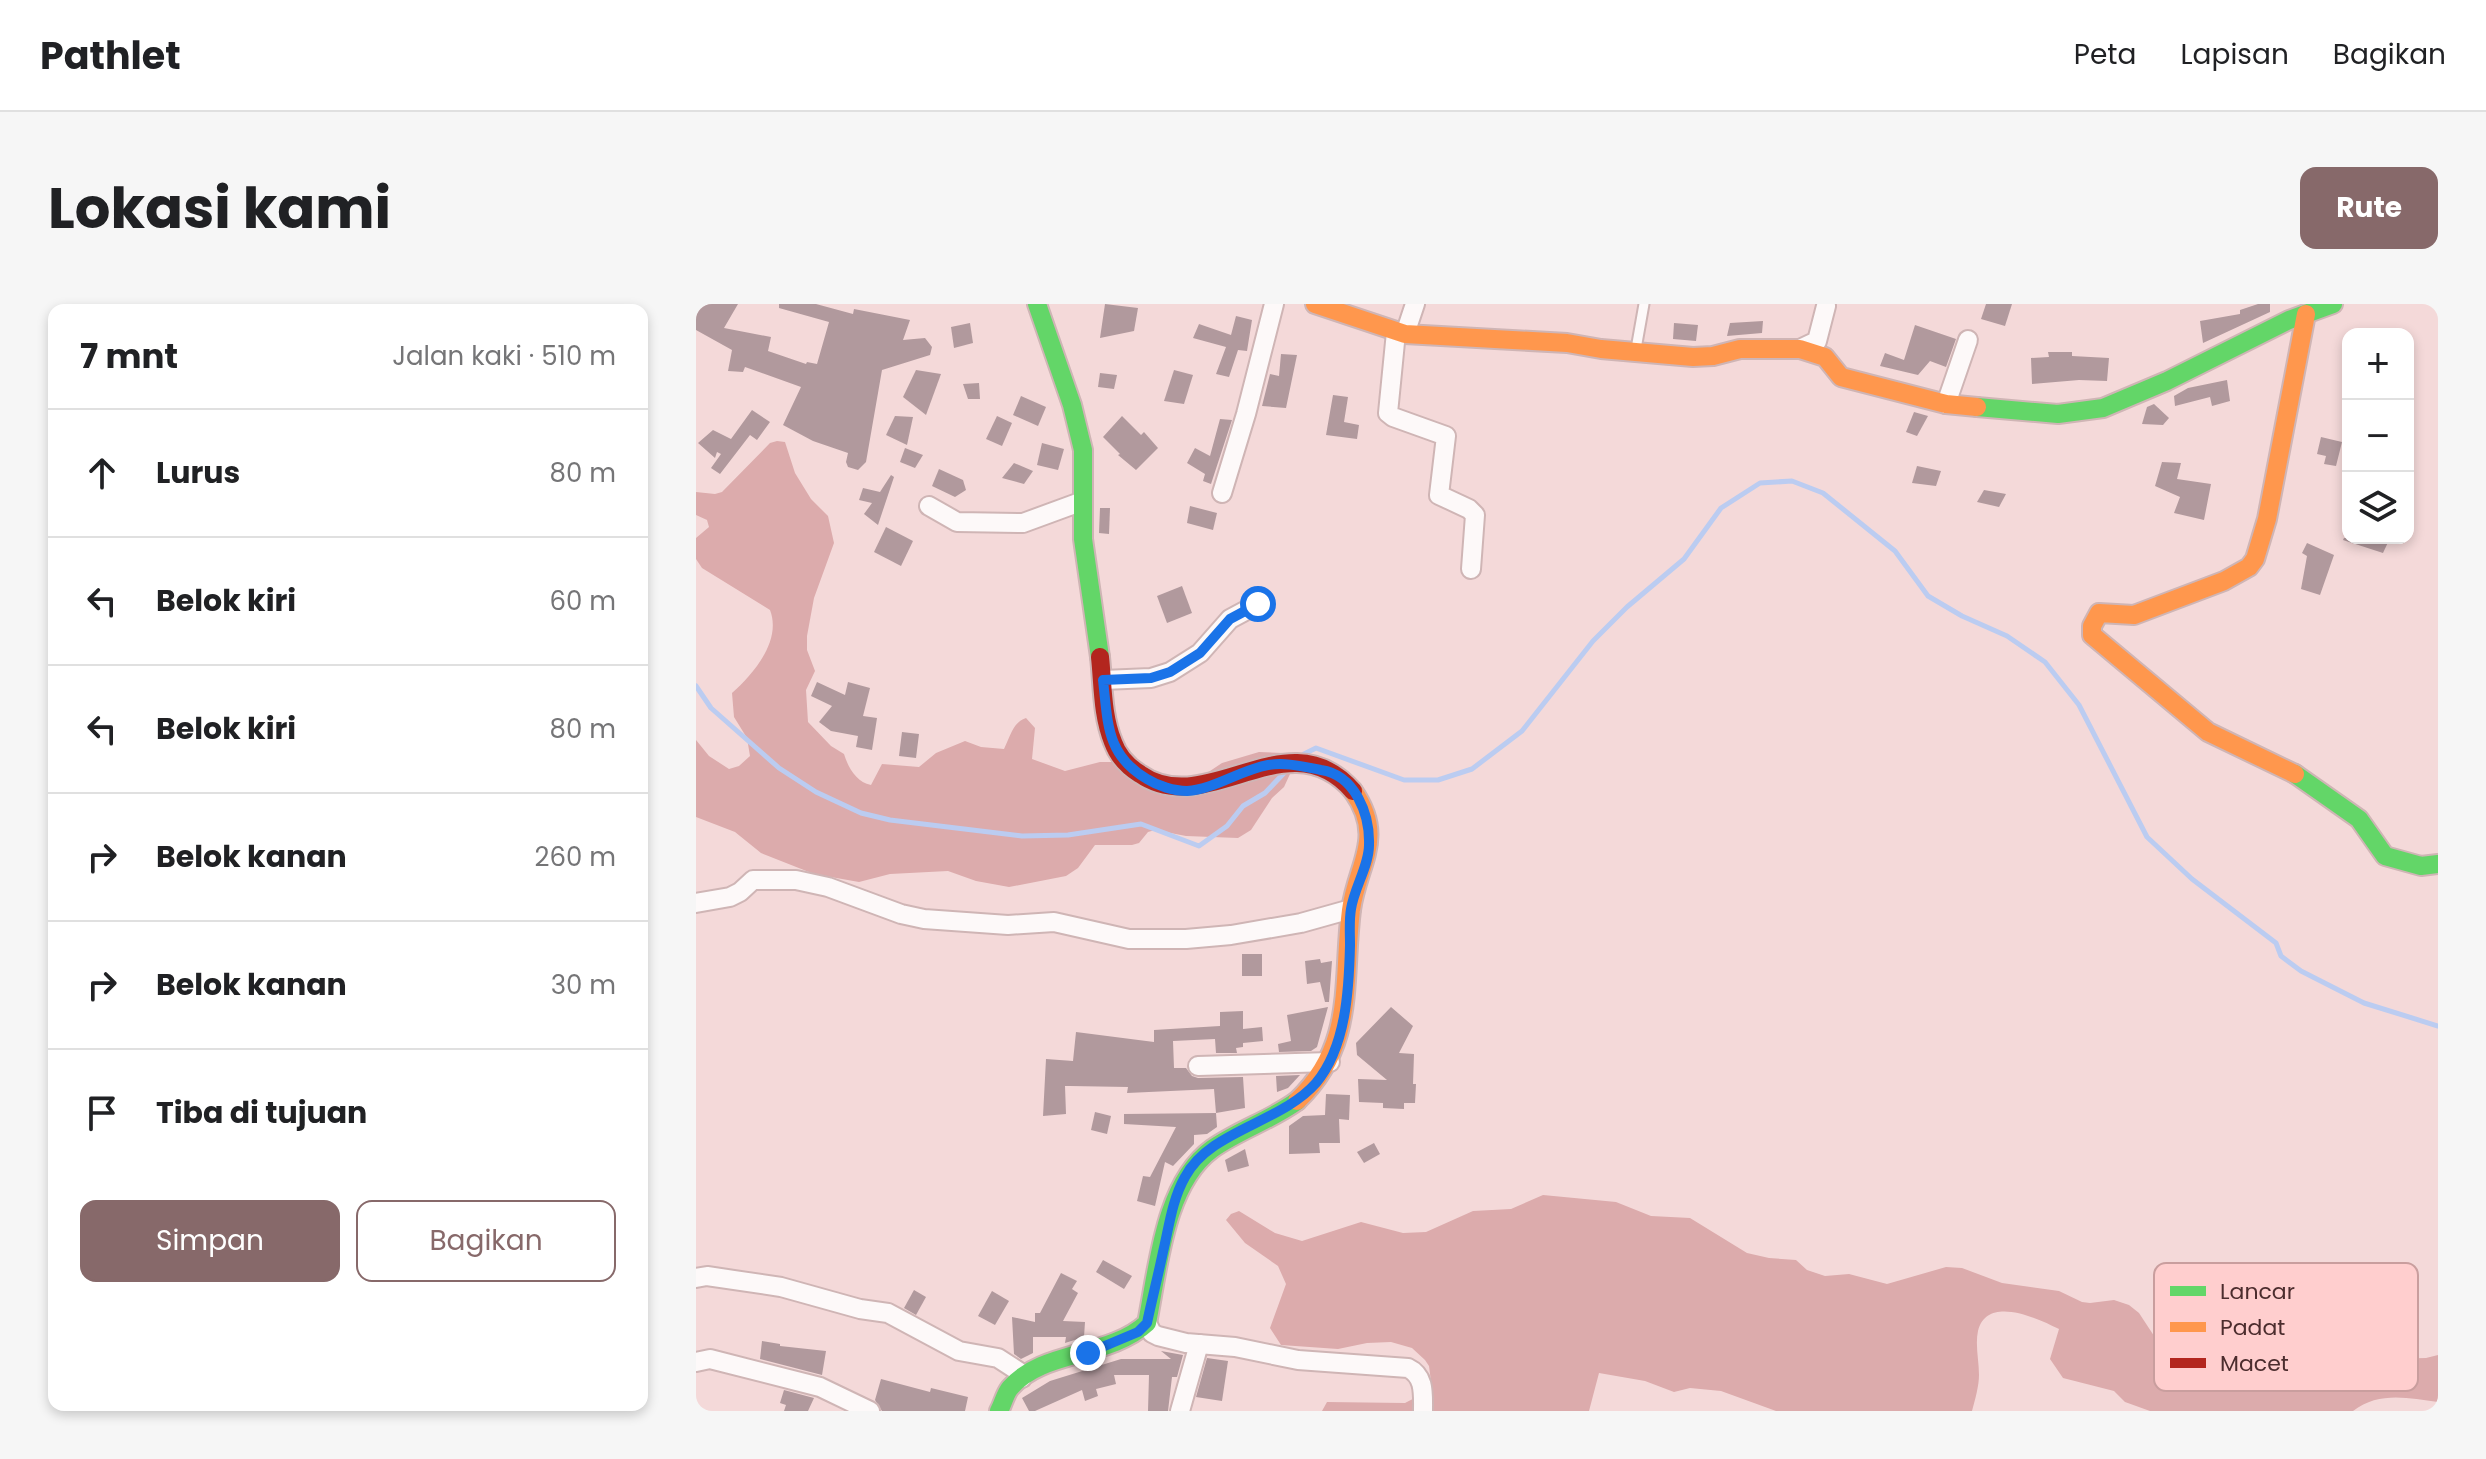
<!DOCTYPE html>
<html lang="id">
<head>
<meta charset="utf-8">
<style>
	:root { --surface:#fff; --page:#f6f6f6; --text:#202124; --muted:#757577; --line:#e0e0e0; --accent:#87696a }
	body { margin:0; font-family:Poppins,sans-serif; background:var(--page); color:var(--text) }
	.controls { position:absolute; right:24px; top:24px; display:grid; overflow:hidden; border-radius:16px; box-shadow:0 4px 12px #0003 }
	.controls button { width:72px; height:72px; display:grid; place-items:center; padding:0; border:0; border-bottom:2px solid var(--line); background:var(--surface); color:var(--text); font:40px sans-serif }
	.stop { position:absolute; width:24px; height:24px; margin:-18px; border:6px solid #1a73e8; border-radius:50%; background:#fff }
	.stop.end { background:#1a73e8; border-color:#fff; box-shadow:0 2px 8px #0008 }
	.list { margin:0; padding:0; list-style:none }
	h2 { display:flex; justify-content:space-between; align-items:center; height:104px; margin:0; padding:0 32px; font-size:34px }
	h2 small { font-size:26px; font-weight:400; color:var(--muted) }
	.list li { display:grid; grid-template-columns:52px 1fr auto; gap:24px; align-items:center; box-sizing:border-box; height:128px; padding:0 32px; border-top:2px solid var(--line) }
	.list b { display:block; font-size:30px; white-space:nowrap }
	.list em { font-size:26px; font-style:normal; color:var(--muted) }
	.actions { display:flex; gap:16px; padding:24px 32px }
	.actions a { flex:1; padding:18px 0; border:2px solid var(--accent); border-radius:16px; text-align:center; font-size:28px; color:var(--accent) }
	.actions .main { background:var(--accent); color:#fff }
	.icon { flex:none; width:44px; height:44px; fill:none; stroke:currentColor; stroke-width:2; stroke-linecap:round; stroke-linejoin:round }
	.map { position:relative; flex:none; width:1742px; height:1107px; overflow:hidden; border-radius:16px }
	header { display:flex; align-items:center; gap:48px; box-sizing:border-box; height:112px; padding:0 40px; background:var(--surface); border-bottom:2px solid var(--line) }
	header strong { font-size:38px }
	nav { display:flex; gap:44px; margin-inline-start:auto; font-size:28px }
	.intro { display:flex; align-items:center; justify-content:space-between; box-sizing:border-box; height:192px; padding:0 48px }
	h1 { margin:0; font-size:56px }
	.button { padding:20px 36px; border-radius:16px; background:var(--accent); color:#fff; font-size:28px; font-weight:700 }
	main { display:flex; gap:48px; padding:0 48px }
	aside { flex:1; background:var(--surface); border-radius:16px; box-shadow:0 4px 12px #0003 }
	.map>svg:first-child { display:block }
	.forest { fill:#dcabac }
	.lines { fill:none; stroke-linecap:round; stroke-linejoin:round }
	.stream { stroke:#bbccf1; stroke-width:5 }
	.building { fill:#b1999d }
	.lane-casing { stroke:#cfb5b5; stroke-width:13 }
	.street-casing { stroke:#cfb5b5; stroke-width:22 }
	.fast-casing { stroke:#cfb5b5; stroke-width:22 }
	.slow-casing { stroke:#cfb5b5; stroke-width:22 }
	.jam-casing { stroke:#cfb5b5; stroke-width:22 }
	.lane { stroke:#fdf9f9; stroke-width:9 }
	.street { stroke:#fdf9f9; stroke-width:18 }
	.fast { stroke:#63d668; stroke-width:18 }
	.slow { stroke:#ff974d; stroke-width:18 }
	.jam { stroke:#b3261e; stroke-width:18 }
	.route { stroke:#1a73e8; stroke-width:10 }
	.key { fill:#ffcece; stroke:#c99e9e; stroke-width:2 }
	.key-label { font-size:22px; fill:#4c2d2e }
</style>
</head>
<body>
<header>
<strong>Pathlet</strong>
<nav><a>Peta</a><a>Lapisan</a><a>Bagikan</a></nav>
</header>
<div class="intro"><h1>Lokasi kami</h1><a class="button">Rute</a></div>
<main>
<aside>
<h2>7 mnt<small>Jalan kaki · 510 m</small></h2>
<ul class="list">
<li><svg class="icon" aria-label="ahead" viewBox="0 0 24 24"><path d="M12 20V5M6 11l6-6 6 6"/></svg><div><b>Lurus</b></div><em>80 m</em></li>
<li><svg class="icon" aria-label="left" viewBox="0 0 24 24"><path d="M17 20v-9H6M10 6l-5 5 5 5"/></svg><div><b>Belok kiri</b></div><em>60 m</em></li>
<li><svg class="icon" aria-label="left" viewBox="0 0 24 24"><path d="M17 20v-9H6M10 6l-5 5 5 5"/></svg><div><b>Belok kiri</b></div><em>80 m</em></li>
<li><svg class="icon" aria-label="right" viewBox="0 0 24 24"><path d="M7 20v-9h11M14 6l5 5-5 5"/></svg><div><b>Belok kanan</b></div><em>260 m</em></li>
<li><svg class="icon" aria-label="right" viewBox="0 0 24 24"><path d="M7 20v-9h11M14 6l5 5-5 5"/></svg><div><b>Belok kanan</b></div><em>30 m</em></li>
<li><svg class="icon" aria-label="arrive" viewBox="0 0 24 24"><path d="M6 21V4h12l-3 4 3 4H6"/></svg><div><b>Tiba di tujuan</b></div></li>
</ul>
<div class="actions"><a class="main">Simpan</a><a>Bagikan</a></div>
</aside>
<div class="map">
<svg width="1742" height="1107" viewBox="0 0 1742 1107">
	<rect width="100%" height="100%" fill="#f4d9d9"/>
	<!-- forest -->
	<g class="forest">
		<path d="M81,137l8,1 10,31 16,26 17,17 6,27 -20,55 -7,38v14l8,21 -9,19 2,32 23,24 13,8c4,13 12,28 27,31l11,-21 37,3 17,-14 29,-12 16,6 23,2c6,-12 9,-27 22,-31l9,10 -3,31 33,12 35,-9h33l40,18 34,-7 15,-10 37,-11 24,1 7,21 -6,13 -12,11 -21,32 -13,8 -52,-2 -31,-6 -7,2 -9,11 -7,2h-37l-17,23 -12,8 -57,11 -33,-6 -28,-10 -58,3 -31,8 -45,-8 -53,-21 -26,-21 -39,-15v-77l13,16 20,13 10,-3 11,-10 -3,-18 -13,-21 -2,-24c21,-19 50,-52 38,-83l-68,-42 -6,-9v-21l13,-11 -2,-7 -11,-5v-23l19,2 7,-2 48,-49z"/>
		<path d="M847,891l73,7 35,14 39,2 57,35 22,5 27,2 11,10 18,6 24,-2 38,10 59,-17 16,1 40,15 57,8 23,11 8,1 24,-3 15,5 10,8 21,32 24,8 32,-1 9,5 35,-7 30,11 19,-14 8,-1 51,19 18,-6 40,-1 12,-3v47c-30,-4 -59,-11 -85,9h-203l-25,-9 -11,-11 -51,-13 -13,-19 9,-30c-20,-10 -72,-35 -81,2 -3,14 1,30 1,44 0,11 -4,25 -7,36h-196l-55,-20 -31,-3 -16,4 -29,-11 -46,-8 -10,38h-267l5,-9 78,1 27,-14 -3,-23 -4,-6 -13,-12 -21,-6 -24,1 -29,6 -57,-4 -11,-17 16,-44 -8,-18 -33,-23 -19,-23 5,-6 8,-3 36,22 27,8 59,-19 42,11 23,-1 47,-21 38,-2z"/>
	</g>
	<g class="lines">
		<!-- stream -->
		<g class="stream">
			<polyline points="0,382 15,404 83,464 120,488 165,509 194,516 326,532 372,531 445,520 503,542 531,522 547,502 569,489 589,468"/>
			<polyline points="608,450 620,444 708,476 742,476 776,465 826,427 897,337 931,303 988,255 1025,204 1064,179 1096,177 1127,189 1199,247 1232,292 1266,312 1311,332 1349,358 1383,401 1451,533 1496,575 1580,639 1585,652 1605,667 1668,699 1742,722"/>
		</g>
	</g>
	<!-- building -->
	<g class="building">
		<polygon points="0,0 42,0 28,24 75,33 72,47 110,60 111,58 121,60 133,18 83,4 83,0 120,0 157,10 158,5 214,16 207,36 229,34 236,43 234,51 186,66 170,158 162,166 152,163 150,158 152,149 117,137 87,121 105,83 49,63 47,68 32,67 36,46 0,26"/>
		<polygon points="409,0 442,4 438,27 404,34"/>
		<polygon points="1290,0 1316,0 1309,22 1285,15"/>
		<polygon points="1562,0 1574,0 1574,8 1507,39 1504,17 1544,10 1544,6"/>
		<polygon points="540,12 556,16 551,47 542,46 533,73 520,70 530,43 497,34 503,20 535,31"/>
		<polygon points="1067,17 1066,29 1031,32 1034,19"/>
		<polygon points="274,19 277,39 258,44 255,23"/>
		<polygon points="978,19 1002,21 1000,37 977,35"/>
		<polygon points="1219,21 1260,35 1250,63 1234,57 1222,71 1184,62 1189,49 1208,56"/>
		<polygon points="1352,48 1376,48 1376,52 1413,54 1411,77 1383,76 1336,80 1335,54 1353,53"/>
		<polygon points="585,50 601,51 590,104 566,102 574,70 583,72"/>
		<polygon points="220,66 245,70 230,111 207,93"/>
		<polygon points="478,66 497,71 488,100 468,97"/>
		<polygon points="404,69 421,71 418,85 402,83"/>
		<polygon points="1531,76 1534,97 1516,102 1514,93 1479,102 1478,92 1492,84"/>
		<polygon points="283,79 284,95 272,95 267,80"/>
		<polygon points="637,91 652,93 648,118 663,121 661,135 630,131"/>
		<polygon points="325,92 350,103 342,122 317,111"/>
		<polygon points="1458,100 1473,114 1467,121 1446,120 1451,103"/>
		<polygon points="56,106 74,118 61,136 54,131 24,170 15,164 25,150 21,148 19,154 2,139 17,126 35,135"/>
		<polygon points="1218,108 1232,112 1221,132 1210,128"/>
		<polygon points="199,112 217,113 211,141 190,131"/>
		<polygon points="301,112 316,119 306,142 290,135"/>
		<polygon points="426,112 445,131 448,128 462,144 440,166 422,151 424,150 407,133"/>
		<polygon points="524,115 536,116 515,180 507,177 509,170 491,159 499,144 514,152"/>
		<polygon points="1625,133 1646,138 1640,162 1628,160 1630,152 1621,150"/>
		<polygon points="346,139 368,145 362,166 341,161"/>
		<polygon points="209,144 227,151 219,164 204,158"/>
		<polygon points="1466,158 1485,159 1481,175 1515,180 1508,216 1478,209 1484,193 1459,182"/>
		<polygon points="318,159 337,167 328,180 306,174"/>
		<polygon points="1221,162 1245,167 1240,182 1216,179"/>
		<polygon points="243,165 267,176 270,186 259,193 236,182"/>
		<polygon points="195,171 198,173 182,221 168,210 176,199 163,196 167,184 184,188"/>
		<polygon points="1288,186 1310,190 1303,203 1281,198"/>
		<polygon points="494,202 521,209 517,226 491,219"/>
		<polygon points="404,204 414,204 413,230 403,229"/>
		<polygon points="190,223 217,237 205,262 178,248"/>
		<polygon points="1648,234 1694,234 1687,249 1647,236"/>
		<polygon points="1611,239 1638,251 1624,291 1605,285 1611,252 1606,249"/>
		<polygon points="486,282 496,309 471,319 461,292"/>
		<polygon points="121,378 149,391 152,378 174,384 167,412 181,414 176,446 160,443 162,432 135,427 123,418 136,402 115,392"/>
		<polygon points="206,428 223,430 220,454 203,452"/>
		<rect x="546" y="650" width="20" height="22"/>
		<polygon points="624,655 625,659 636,657 633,698 629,698 624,678 611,680 609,657"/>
		<polygon points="632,703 621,743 615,747 583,748 582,740 595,737 591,711"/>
		<polygon points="695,703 717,722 703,749 718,750 717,780 720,780 719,799 708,799 708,805 687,804 687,799 663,798 662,775 691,776 661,751 660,739"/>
		<polygon points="547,707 547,725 566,723 567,737 547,739 547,743 540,744 541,749 520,749 519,735 477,737 478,764 490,764 496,772 502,774 547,773 549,804 520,809 518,785 431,789 432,783 374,782 369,782 370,810 347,812 350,755 377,757 380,728 458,738 458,726 524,722 524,708"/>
		<polygon points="604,771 592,784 581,788 580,772"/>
		<polygon points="630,790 654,791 653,816 643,815 644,839 623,839 624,849 593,850 593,822 607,812 629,811"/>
		<polygon points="399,808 415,812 411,830 395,826"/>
		<polygon points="520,809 521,823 511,830 498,831 498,840 477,862 469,858 459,902 441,897 447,872 454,873 480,823 428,820 428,810"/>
		<polygon points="678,839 684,850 668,859 661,848"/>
		<polygon points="549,845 553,862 532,868 529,856"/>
		<polygon points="407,956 436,972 428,985 400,968"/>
		<polygon points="365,969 381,977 376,985 382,989 367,1017 389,1018 388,1033 369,1039 370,1033 337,1033 337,1049 325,1055 318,1050 316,1013 339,1018 339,1009 344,1009"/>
		<polygon points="218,986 230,993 220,1011 208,1004"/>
		<polygon points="296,987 313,997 299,1021 282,1012"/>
		<polygon points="66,1037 84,1040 84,1042 130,1047 126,1071 64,1055"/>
		<polygon points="465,1047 487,1051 481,1073 476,1073 472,1107 452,1107 453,1071 418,1071 420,1080 400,1085 402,1092 389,1097 386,1086 339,1107 333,1107 326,1094 354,1077 425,1055 475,1055"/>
		<polygon points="511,1054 532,1057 526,1097 500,1093"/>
		<polygon points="185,1075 234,1088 235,1084 272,1093 269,1107 186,1107 179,1096"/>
		<polygon points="88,1086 118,1094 112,1107 88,1107 90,1101 84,1099"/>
	</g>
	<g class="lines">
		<!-- lane casing -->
		<g class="lane-casing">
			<polyline id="lane" points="940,45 948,0"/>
		</g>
		<!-- street casing -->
		<g class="street-casing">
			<g id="street">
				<polyline points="700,28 692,109 697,113 750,132 743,191 773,205 779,211 775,265"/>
				<polyline points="709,30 719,0"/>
				<polyline points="1104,45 1121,37 1130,2"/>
				<polyline points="1250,100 1272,36"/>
				<polyline points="526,189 550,110 578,0"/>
				<polyline points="233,202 261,218 327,219 387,197"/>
				<polyline points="407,376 455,374 474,368 504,349 534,315 562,300"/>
				<polyline points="0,599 34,593 44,588 57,576 100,576 132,583 205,610 228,615 312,621 358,618 433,635 490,635 535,631 605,619 655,605"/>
				<polyline points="502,762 634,758"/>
				<polyline points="0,974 11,972 85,983 164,1005 192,1009 263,1047 302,1054 322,1067 326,1074"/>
				<path d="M451,1019l5,10 6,3 28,7 49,4 63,13 110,8c17,8 15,26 15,43"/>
				<polyline points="0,1058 14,1055 124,1083 174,1107"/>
				<polyline points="484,1107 503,1040"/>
			</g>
		</g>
		<!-- fast casing -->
		<g class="fast-casing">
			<g id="fast">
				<polyline points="341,0 376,101 387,146 387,235 404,353"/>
				<polyline points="1281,103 1362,110 1407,104 1471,77 1593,16 1637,0"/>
				<polyline points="1599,470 1663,515 1689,552 1725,562 1742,560"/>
				<path d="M303,1107c4,-7 6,-17 11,-23 32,-38 99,-30 137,-65 11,-54 17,-139 65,-174 27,-19 59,-29 85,-48"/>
			</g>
		</g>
		<!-- slow casing -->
		<g class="slow-casing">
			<g id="slow">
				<polyline points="619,0 709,30 871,39 905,45 997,53 1017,52 1044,45 1104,45 1129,53 1145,73 1250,100 1281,103"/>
				<polyline points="1599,470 1512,428 1396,331 1396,322 1403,309 1438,311 1528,277 1553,263 1559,255 1571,215 1610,10"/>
				<path d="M601,797c59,-56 45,-119 54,-191 6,-46 35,-72 2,-119"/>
			</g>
		</g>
		<!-- jam casing -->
		<g class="jam-casing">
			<path id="jam" d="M404,353c3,28 2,58 13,85 5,14 14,24 27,32 67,47 148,-58 213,17"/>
		</g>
		<!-- lane -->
		<use href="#lane" class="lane"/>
		<!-- street -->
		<use href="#street" class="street"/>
		<!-- fast -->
		<use href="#fast" class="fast"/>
		<!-- slow -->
		<use href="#slow" class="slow"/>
		<!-- jam -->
		<use href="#jam" class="jam"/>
	</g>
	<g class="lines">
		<!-- route -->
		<path class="route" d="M392,1049l50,-21 9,-9c5,-24 11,-47 16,-71 6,-25 9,-52 22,-75 25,-47 96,-54 131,-94 30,-36 33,-93 34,-138 0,-12 -1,-25 1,-36 3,-21 18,-43 18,-64 1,-31 -14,-70 -48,-75 -17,-3 -35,-8 -53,-5 -28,5 -53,24 -81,26 -13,0 -29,-5 -40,-12 -41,-24 -39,-56 -44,-99l48,-2 19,-6 30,-19 30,-34 28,-15"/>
	</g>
	<!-- legend -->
	<rect x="1458" y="959" width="264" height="128" rx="12" class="key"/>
	<rect x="1474" y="982" width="36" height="10" fill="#63d668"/>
	<rect x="1474" y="1018" width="36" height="10" fill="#ff974d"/>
	<rect x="1474" y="1054" width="36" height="10" fill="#b3261e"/>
	<g class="key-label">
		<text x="1524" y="995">Lancar</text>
		<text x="1524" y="1031">Padat</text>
		<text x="1524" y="1067">Macet</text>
	</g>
</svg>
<div class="controls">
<button>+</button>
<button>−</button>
<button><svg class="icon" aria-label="layers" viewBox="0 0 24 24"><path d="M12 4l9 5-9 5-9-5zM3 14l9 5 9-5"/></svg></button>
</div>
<div class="stop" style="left:562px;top:300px"></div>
<div class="stop end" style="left:392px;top:1049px"></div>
</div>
</main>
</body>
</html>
